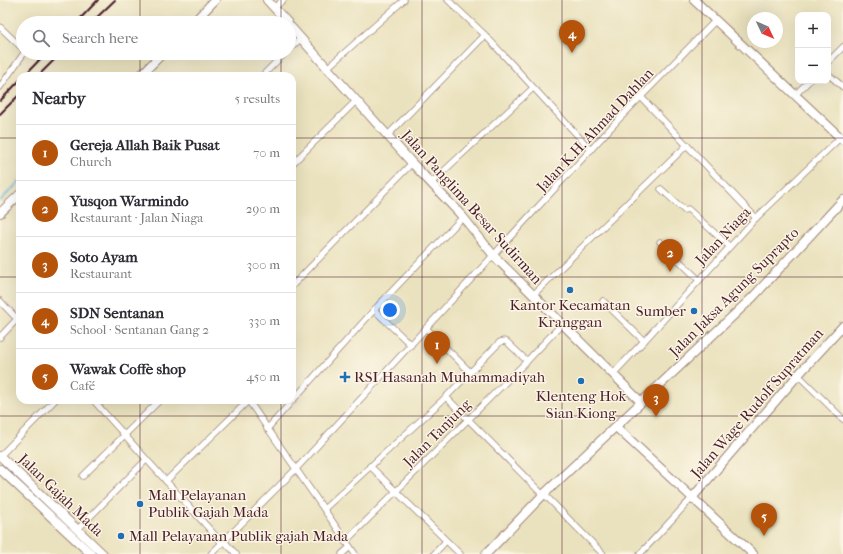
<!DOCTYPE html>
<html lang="en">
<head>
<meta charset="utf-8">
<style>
	:root { --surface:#fff; --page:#f7f7f7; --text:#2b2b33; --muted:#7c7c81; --line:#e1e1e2; --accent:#b45309 }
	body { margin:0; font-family:"IM FELL French Canon",serif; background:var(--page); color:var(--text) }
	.controls { position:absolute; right:12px; top:12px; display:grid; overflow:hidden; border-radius:8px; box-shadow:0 4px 16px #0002 }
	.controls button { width:36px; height:36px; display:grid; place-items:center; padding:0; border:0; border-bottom:1px solid var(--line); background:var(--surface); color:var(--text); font:20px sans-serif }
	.compass { position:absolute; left:747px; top:12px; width:36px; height:36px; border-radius:50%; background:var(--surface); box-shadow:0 4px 16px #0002; rotate:134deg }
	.you { position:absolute; left:390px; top:310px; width:14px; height:14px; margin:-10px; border:3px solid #fff; border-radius:50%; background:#1a73e8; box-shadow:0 0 0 6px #1a73e833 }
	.badge { display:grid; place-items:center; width:26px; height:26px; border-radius:50%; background:var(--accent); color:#fff; font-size:13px; font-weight:700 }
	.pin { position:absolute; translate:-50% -33px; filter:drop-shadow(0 1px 2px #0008) }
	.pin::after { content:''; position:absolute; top:21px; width:14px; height:12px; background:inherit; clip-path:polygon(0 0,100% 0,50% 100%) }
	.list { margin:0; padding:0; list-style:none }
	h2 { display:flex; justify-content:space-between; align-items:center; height:52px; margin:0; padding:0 16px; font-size:17px }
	h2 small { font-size:13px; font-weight:400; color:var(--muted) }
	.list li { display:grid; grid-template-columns:26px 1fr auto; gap:12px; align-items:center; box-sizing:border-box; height:56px; padding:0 16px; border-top:1px solid var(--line) }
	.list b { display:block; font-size:15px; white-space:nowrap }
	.list p { margin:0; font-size:13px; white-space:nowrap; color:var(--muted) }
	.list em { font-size:13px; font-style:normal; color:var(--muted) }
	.icon { flex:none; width:22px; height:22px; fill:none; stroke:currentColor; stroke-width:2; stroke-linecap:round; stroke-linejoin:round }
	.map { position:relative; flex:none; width:843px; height:554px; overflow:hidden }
	.search { position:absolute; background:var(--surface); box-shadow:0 4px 16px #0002; left:16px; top:16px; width:280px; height:44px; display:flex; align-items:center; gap:10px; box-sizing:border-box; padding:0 14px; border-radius:22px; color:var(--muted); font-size:15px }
	.panel { position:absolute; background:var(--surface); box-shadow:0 4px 16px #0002; left:16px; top:72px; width:280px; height:332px; border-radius:12px }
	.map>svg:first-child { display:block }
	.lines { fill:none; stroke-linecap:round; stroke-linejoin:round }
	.stream { stroke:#5ab2d7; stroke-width:2 }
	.street-casing { stroke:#9a8074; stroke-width:7 }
	.secondary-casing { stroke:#9a8074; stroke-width:10 }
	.street { stroke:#fff; stroke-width:5.5 }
	.secondary { stroke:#fff; stroke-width:8 }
	.rail { stroke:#4a1f2b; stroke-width:2 }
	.grid { fill:none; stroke:#4a1f2b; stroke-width:1; stroke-opacity:0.55 }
	.poi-dot { fill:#1f6fb2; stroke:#fcf5e5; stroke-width:1.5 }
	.labels { text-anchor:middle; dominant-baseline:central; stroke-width:3; stroke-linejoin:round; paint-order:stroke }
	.street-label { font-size:15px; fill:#4a1f2b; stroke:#fcf5e5 }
	.poi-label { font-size:15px; fill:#4a1f2b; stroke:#fcf5e5; text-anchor:start }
</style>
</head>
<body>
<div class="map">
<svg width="843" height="554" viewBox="0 0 843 554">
	<rect width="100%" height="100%" fill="#fcf5e5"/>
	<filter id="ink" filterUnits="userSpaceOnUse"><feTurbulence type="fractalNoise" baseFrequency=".025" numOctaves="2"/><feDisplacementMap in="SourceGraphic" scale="8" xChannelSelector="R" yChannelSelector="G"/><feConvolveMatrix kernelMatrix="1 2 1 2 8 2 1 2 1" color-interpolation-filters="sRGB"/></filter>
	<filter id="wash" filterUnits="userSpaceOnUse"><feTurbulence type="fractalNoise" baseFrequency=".012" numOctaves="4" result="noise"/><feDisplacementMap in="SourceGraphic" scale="16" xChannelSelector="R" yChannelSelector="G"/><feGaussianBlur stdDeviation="0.9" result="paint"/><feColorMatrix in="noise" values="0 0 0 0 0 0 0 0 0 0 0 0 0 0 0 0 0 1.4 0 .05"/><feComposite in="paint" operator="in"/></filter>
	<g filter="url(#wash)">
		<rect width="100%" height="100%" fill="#eae2be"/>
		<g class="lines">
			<!-- stream -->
			<polyline class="stream" points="0,201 20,181"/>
		</g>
	</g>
	<g filter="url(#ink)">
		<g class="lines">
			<!-- street casing -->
			<g class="street-casing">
				<g id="street">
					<polyline points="448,0 485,35 591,150"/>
					<polyline points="274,8 283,0"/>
					<polyline points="0,27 23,49"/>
					<polyline points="289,50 301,38"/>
					<polyline points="828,62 843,47"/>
					<polyline points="327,68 404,0"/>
					<polyline points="828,74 843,87"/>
					<polyline points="262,76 285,53"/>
					<polyline points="0,87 24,53"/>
					<polyline points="795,95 809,81"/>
					<polyline points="641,97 756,218"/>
					<polyline points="388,135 485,35"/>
					<polyline points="292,164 357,100"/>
					<polyline points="431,183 533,88"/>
					<polyline points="661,189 684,210 688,209 729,246"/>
					<polyline points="660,242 699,280"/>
					<polyline points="292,286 412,163"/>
					<polyline points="533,295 687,145"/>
					<polyline points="0,301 20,322"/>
					<polyline points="603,301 644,341"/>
					<polyline points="374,310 411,345"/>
					<polyline points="426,328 470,372"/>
					<polyline points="0,337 20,316"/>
					<polyline points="613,374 644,341 756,218 840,138"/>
					<polyline points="798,375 843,419"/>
					<polyline points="446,397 543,495"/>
					<polyline points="93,400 222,543"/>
					<polyline points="248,400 355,554"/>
					<polyline points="267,429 374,310 463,217"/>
					<polyline points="0,456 55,400"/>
					<polyline points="370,466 460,554"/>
					<polyline points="83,476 160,400"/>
					<polyline points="166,481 248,401"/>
					<polyline points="544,494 603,554"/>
					<polyline points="324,509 446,397 500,342 503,341 507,342 527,361"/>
					<polyline points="77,530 146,460"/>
					<polyline points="224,541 236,554"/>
					<polyline points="345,542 527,361 562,324"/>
					<polyline points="211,554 296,469 620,118 715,21"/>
					<polyline points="342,554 350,547"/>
					<polyline points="434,554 446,541"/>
					<polyline points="640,554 692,498"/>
				</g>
			</g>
			<!-- secondary casing -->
			<g class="secondary-casing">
				<g id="secondary">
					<polyline points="267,0 288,23"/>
					<polyline points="694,0 843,140"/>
					<polyline points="193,23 215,0"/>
					<polyline points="289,25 412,163 463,217 494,256 641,402"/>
					<polyline points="140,76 163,53"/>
					<polyline points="0,213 20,194"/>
					<polyline points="616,427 753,554"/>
					<polyline points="0,456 103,554"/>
					<polyline points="0,469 91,554"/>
					<polyline points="692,498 798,375 843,326"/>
					<polyline points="486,554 543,495 753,297 843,200"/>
				</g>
			</g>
			<!-- street -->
			<use href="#street" class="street"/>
			<!-- secondary -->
			<use href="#secondary" class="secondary"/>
			<!-- rail -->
			<g class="rail">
				<polyline points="76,23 98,0"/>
				<polyline points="91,23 115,0"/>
				<polyline points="24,76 46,53"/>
				<polyline points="38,76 61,53"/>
				<polyline points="0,101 20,80"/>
				<polyline points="0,114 20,94"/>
			</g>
		</g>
	</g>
	<!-- grid -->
	<path class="grid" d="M140,0v23M281,0v23M422,0v554M562,0v554M702,0v554M140,53v23M281,53v23M0,138h20M292,138h551M0,277h20M292,277h551M140,400v154M281,400v154M0,416h843"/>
	<!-- markers -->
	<g class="poi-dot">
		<circle cx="570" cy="290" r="4"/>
		<circle cx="694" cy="311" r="4"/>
		<path d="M343 371h4v4h4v4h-4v4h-4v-4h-4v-4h4z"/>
		<circle cx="581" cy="381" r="4"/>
		<circle cx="140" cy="504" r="4"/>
		<circle cx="121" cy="536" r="4"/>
	</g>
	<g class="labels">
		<!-- street labels -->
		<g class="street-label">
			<text transform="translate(595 130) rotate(-47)">Jalan K.H. Ahmad Dahlan</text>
			<text transform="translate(472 207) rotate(48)">Jalan Panglima Besar Sudirman</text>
			<text transform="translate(723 236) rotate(-47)">Jalan Niaga</text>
			<text transform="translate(734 292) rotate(-45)">Jalan Jaksa Agung Suprapto</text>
			<text transform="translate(757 403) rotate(-49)">Jalan Wage Rudolf Supratman</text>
			<text transform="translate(437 433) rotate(-45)">Jalan Tanjung</text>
			<text transform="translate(61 495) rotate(44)">Jalan Gajah Mada</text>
		</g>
		<!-- poi labels -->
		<g class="poi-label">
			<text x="570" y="305" text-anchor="middle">Kantor Kecamatan<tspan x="570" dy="17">Kranggan</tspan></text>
			<text x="686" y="311" text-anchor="end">Sumber</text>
			<text x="354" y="377">RSI Hasanah Muhammadiyah</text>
			<text x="581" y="396" text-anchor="middle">Klenteng Hok<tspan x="581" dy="17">Sian Kiong</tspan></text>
			<text x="148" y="495">Mall Pelayanan<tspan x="148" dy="17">Publik Gajah Mada</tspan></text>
			<text x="129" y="536">Mall Pelayanan Publik gajah Mada</text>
		</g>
	</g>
</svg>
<div class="controls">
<button>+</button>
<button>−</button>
</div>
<svg class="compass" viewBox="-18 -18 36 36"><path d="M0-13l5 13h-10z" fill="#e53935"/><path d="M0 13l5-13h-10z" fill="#7c7c81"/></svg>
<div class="you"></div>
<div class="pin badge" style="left:437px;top:364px">1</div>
<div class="pin badge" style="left:670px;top:272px">2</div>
<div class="pin badge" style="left:656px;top:417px">3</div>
<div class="pin badge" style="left:572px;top:53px">4</div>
<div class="pin badge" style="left:764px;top:536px">5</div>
<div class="search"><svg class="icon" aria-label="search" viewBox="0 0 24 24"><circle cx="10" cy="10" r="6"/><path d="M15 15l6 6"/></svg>Search here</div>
<section class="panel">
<h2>Nearby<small>5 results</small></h2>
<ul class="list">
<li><span class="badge">1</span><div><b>Gereja Allah Baik Pusat</b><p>Church</p></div><em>70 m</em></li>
<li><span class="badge">2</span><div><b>Yusqon Warmindo</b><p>Restaurant · Jalan Niaga</p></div><em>290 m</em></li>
<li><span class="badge">3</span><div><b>Soto Ayam</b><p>Restaurant</p></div><em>300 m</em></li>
<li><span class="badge">4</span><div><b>SDN Sentanan</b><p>School · Sentanan Gang 2</p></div><em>330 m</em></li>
<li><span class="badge">5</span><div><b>Wawak Coffe shop</b><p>Café</p></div><em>450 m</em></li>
</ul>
</section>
</div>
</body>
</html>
